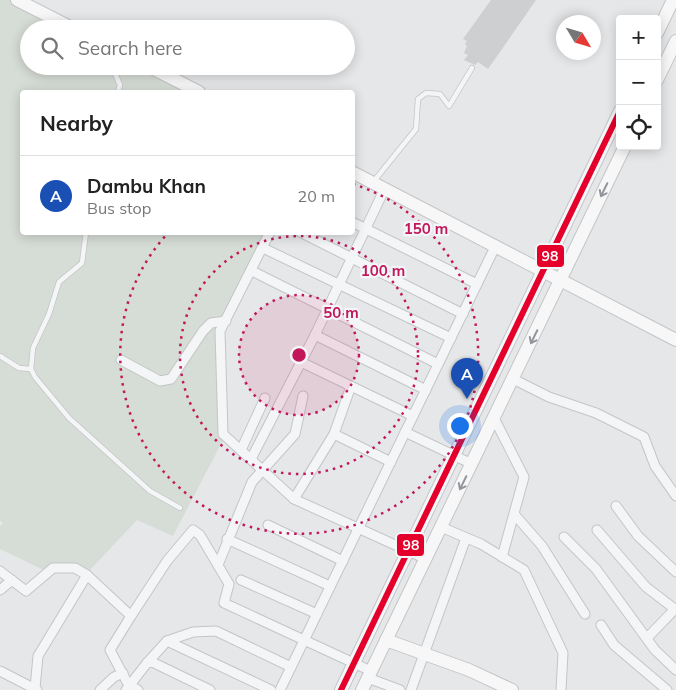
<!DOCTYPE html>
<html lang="en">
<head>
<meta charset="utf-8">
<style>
	:root { --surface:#fff; --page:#f6f6f6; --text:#222; --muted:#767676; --line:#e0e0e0; --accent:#b45309 }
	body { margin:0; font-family:Mulish,sans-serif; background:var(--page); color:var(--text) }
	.controls { position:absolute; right:15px; top:15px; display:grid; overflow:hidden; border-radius:5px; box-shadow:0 2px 12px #0003 }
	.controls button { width:45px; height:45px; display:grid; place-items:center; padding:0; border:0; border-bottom:1px solid var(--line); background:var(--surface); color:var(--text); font:25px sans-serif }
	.compass { position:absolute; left:556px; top:15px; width:45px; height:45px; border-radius:50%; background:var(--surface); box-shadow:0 2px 12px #0003; rotate:128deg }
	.you { position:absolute; left:459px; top:425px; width:18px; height:18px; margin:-12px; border:4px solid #fff; border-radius:50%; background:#1a73e8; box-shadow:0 0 0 8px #1a73e833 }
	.badge { display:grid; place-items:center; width:32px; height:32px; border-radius:50%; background:var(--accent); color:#fff; font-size:16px; font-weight:700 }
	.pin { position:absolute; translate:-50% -41px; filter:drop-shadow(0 1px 2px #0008) }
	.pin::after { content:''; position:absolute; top:26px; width:18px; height:15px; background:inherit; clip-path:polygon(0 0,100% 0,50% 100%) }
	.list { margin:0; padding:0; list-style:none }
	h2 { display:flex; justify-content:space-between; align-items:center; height:65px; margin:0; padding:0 20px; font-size:21px }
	h2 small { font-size:16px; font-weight:400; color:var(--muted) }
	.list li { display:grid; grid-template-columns:32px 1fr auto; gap:15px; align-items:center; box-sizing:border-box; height:80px; padding:0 20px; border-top:1px solid var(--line) }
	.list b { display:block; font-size:19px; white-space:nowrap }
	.list p { margin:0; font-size:16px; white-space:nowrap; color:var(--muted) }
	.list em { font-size:16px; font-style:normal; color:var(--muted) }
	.icon { flex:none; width:28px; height:28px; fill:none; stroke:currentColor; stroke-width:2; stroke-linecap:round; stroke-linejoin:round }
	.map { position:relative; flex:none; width:676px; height:690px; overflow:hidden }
	.search { position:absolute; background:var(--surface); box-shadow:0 2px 12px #0003; left:20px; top:20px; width:335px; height:55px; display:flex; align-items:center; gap:12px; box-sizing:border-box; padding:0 18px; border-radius:28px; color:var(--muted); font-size:19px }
	.panel { position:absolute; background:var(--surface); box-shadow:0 2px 12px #0003; left:20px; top:90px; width:335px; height:145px; border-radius:5px }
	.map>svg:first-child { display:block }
	.green { fill:#d6dcd6 }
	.building { fill:#cdcfd1 }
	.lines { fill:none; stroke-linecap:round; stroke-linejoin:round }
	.lane-casing { stroke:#c3c5c7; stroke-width:6 }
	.street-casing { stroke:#c3c5c7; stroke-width:11 }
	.secondary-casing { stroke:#c3c5c7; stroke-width:14 }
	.lane { stroke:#f4f5f6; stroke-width:4.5 }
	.street { stroke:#f4f5f6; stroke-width:9 }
	.secondary { stroke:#f7f7f8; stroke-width:12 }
	.bus-1-casing { stroke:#f3f6f8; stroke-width:10 }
	.bus-1 { stroke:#e4002b; stroke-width:6 }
	.oneway { stroke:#92969c }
	.ring { fill:none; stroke:#c2185b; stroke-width:2.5; stroke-dasharray:2.5 5 }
	.centre { fill:#c2185b; stroke:#f3f6f8; stroke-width:2.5 }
	.ring-label { font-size:15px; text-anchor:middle; font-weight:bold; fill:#c2185b; stroke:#f3f6f8; stroke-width:4.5; stroke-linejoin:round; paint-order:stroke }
	.line-badge { stroke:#f3f6f8; stroke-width:2 }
	.badge-label { font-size:14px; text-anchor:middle; font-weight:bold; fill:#fff }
</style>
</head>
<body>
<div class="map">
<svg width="676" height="690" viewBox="0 0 676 690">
	<rect width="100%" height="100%" fill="#e5e7e9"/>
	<!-- green -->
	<polygon class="green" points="0,0 15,0 72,29 29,29 29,66 145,66 197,92 22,92 22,232 265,233 218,329 223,440 173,536 137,520 88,572 48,572 0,549 0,526 3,523 0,521"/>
	<!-- building -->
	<polygon class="building" points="491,0 536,0 488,69 478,62 475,65 464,60 468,55 464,53 467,46 465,44 467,41 463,39"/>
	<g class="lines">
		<!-- lane casing -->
		<g class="lane-casing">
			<g id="lane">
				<polyline points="114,66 114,71 120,85 118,92"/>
				<polyline points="374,181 416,129 418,99 426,93 440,94 449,106 472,68"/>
				<polyline points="86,232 82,263 59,282 49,314 33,348 31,369 35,377 69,418 150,491 180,508"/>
				<polyline points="0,356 19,368 31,369"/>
			</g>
		</g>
		<!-- street casing -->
		<g class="street-casing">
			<g id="street">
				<polyline points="352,222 477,284"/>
				<polyline points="270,232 220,331 223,434 294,499 426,559"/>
				<polyline points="300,232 463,314"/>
				<polyline points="263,248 451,338"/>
				<polyline points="252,271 438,364"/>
				<polyline points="315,335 426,390"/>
				<polyline points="121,360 160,381 171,379 203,331 211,323 226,321"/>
				<polyline points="301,362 413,416"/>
				<polyline points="513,379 549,397 596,413 644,437 655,466 676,496"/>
				<polyline points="494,418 524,477 502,557"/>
				<polyline points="405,432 472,464"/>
				<polyline points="334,434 391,462"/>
				<polyline points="241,450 265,398"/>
				<polyline points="251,459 315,335 385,188"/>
				<polyline points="294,499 334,434 351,386"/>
				<polyline points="616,506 638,536 676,572"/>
				<polyline points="515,515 542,546 585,614"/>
				<polyline points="268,525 343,561"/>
				<polyline points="441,527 481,544 524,570 563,653 561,690"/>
				<polyline points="597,530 646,587 676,610"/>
				<polyline points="564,537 596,569 655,650 676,670"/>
				<polyline points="227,539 330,586"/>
				<polyline points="218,565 252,482 295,434 303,396"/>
				<polyline points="0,571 26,591 53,568 75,568 87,575 131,616 110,650 128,684 138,690"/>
				<polyline points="241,580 317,614"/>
				<polyline points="0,590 12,580"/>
				<polyline points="131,616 167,561 193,530 200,535 229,584 224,603 371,671"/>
				<polyline points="601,625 614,645 667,690"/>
				<polyline points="647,638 675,609"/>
				<polyline points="167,641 271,690"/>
				<polyline points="147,663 167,641 193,632 216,631 291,667"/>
				<polyline points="0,671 37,690"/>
				<polyline points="368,678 400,690"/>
				<polyline points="35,688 38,656 87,575"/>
				<polyline points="100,690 114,677 123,673"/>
				<polyline points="126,690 147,663 152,662 210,690"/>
				<polyline points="280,690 496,245"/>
				<polyline points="411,690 466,538"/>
			</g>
		</g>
		<!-- secondary casing -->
		<g class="secondary-casing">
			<g id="secondary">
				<polyline points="17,0 74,29"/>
				<polyline points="657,33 673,0"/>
				<polyline points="148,66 199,92"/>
				<polyline points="657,80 676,41"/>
				<polyline points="352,172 676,340"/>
				<polyline points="386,640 469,670 512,690"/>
				<polyline points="341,690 620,111"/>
				<polyline points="362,690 625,146"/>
			</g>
		</g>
		<!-- lane -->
		<use href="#lane" class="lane"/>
		<!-- street -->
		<use href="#street" class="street"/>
		<!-- secondary -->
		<use href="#secondary" class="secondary"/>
		<!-- bus-1 casing -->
		<g class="bus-1-casing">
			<polyline id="bus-1" points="341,690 620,111"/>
		</g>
		<!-- bus-1 -->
		<use href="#bus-1" class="bus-1"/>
	</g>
	<!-- one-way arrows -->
	<defs><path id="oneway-shaft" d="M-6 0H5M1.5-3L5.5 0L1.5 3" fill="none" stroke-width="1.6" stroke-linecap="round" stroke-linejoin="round" transform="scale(1.25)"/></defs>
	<g class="oneway">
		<use href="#oneway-shaft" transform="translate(604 190) rotate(116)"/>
		<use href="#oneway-shaft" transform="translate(534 337) rotate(116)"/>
		<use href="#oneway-shaft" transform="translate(463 483) rotate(116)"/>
	</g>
	<!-- distance rings -->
	<circle cx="299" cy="355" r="60" fill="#c2185b" fill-opacity=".12"/>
	<g class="ring">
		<circle cx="299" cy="355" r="60"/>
		<circle cx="299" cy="355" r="119"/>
		<path d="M353 184A179 179 0 1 1 168 233"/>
	</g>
	<circle cx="299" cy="355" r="8" class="centre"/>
	<g class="ring-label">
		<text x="426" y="234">150 m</text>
		<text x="383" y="276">100 m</text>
		<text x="341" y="318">50 m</text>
	</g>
	<g class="line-badge">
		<rect x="536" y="244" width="29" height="24" rx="5" fill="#e4002b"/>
		<rect x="396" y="533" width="29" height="24" rx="5" fill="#e4002b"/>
	</g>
	<g class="badge-label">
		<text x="550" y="261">98</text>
		<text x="411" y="550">98</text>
	</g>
</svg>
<div class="controls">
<button>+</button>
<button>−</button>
<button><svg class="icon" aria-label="locate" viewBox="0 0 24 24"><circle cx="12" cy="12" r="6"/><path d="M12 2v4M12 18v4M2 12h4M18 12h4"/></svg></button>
</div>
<svg class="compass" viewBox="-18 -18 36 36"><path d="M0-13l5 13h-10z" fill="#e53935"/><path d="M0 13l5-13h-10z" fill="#767676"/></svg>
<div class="you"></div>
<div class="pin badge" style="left:467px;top:399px;background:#1a4fb4">A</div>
<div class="search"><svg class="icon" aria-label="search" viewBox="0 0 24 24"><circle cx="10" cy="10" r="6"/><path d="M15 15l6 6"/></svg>Search here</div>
<section class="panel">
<h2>Nearby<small></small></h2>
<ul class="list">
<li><span class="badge" style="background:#1a4fb4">A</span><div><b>Dambu Khan</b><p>Bus stop</p></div><em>20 m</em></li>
</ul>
</section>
</div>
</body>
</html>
